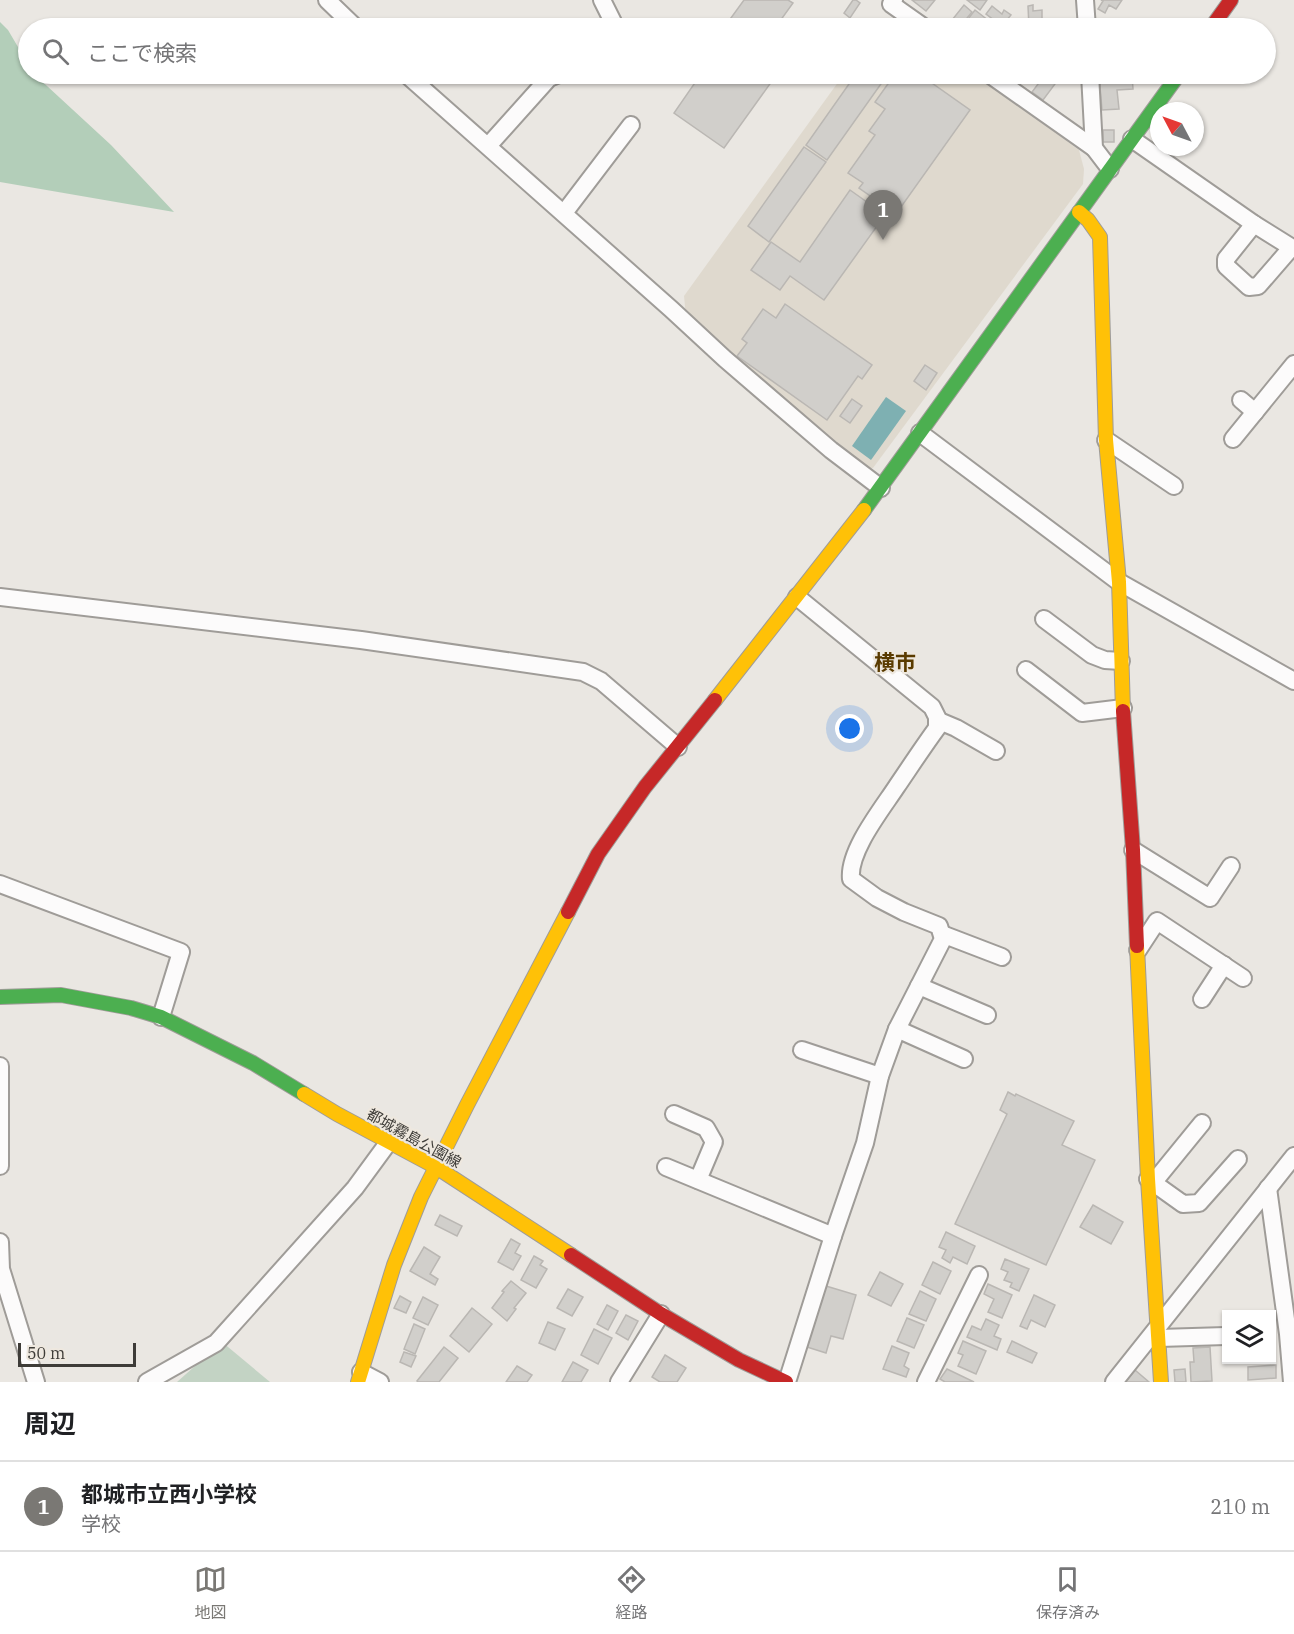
<!DOCTYPE html>
<html lang="ja">
<head>
<meta charset="utf-8">
<style>
	:root { --surface:#fff; --page:#f6f6f6; --text:#202124; --muted:#757577; --line:#e0e0e0; --accent:#7a7874 }
	body { margin:0; font-family:"IBM Plex Serif","Noto Sans JP",serif; background:var(--page); color:var(--text) }
	.controls { position:absolute; right:18px; bottom:18px; display:grid; overflow:hidden; border-radius:0px; box-shadow:0 2px 4px #0004 }
	.controls button { width:54px; height:54px; display:grid; place-items:center; padding:0; border:0; border-bottom:2px solid var(--line); background:var(--surface); color:var(--text); font:30px sans-serif }
	.compass { position:absolute; left:1150px; top:102px; width:54px; height:54px; border-radius:50%; background:var(--surface); box-shadow:0 2px 4px #0004; rotate:311deg }
	.scale { position:absolute; left:18px; bottom:15px; width:118px; box-sizing:border-box; padding-left:6px; border:3px solid #3e3c38; border-top:0; font-size:16px; line-height:21px; white-space:nowrap; color:#3e3c38; -webkit-text-stroke:4px #eee8df; paint-order:stroke }
	.you { position:absolute; left:850px; top:729px; width:21px; height:21px; margin:-15px; border:4px solid #fff; border-radius:50%; background:#1a73e8; box-shadow:0 0 0 9px #1a73e833 }
	.badge { display:grid; place-items:center; width:39px; height:39px; border-radius:50%; background:var(--accent); color:#fff; font-size:20px; font-weight:700 }
	.pin { position:absolute; translate:-50% -50px; filter:drop-shadow(0 2px 3px #0008) }
	.pin::after { content:''; position:absolute; top:32px; width:21px; height:18px; background:inherit; clip-path:polygon(0 0,100% 0,50% 100%) }
	.list { margin:0; padding:0; list-style:none }
	h2 { display:flex; justify-content:space-between; align-items:center; height:78px; margin:0; padding:0 24px; font-size:26px }
	h2 small { font-size:20px; font-weight:400; color:var(--muted) }
	.list li { display:grid; grid-template-columns:39px 1fr auto; gap:18px; align-items:center; box-sizing:border-box; height:90px; padding:0 24px; border-top:2px solid var(--line) }
	.list b { display:block; font-size:22px; white-space:nowrap }
	.list p { margin:0; font-size:20px; white-space:nowrap; color:var(--muted) }
	.list em { font-size:20px; font-style:normal; color:var(--muted) }
	.icon { flex:none; width:33px; height:33px; fill:none; stroke:currentColor; stroke-width:2; stroke-linecap:round; stroke-linejoin:round }
	.map { position:relative; flex:none; width:1294px; height:1382px; overflow:hidden }
	.search { position:absolute; background:var(--surface); box-shadow:0 2px 4px #0004; left:18px; right:18px; top:18px; height:66px; display:flex; align-items:center; gap:15px; box-sizing:border-box; padding:0 21px; border-radius:33px; color:var(--muted); font-size:22px }
	.sheet { height:168px; background:var(--surface) }
	nav { display:flex; justify-content:space-around; align-items:center; box-sizing:border-box; height:84px; border-top:2px solid var(--line); background:var(--surface); font-size:16px; color:var(--muted) }
	nav a { display:grid; justify-items:center; gap:3px }
	nav .on { color:var(--accent) }
	.map>svg:first-child { display:block }
	.built { fill:#dfd9ce }
	.green { fill:#c3d3c4 }
	.forest { fill:#b3ceb9 }
	.water { fill:#7eb0b2 }
	.building { fill:#d1cfcb; stroke:#bab7b3; stroke-width:1.5 }
	.lines { fill:none; stroke-linecap:round; stroke-linejoin:round }
	.street-casing { stroke:#9f9c98; stroke-width:20 }
	.fast-casing { stroke:#9f9c98; stroke-width:16 }
	.slow-casing { stroke:#9f9c98; stroke-width:16 }
	.jam-casing { stroke:#9f9c98; stroke-width:16 }
	.street { stroke:#fcfbfb; stroke-width:16 }
	.fast { stroke:#4caf50; stroke-width:14 }
	.slow { stroke:#ffc107; stroke-width:14 }
	.jam { stroke:#c62828; stroke-width:14 }
	.labels { text-anchor:middle; dominant-baseline:central; stroke-width:4.5; stroke-linejoin:round; paint-order:stroke }
	.street-label { font-size:15px; fill:#3e3c38; stroke:#eee8df }
	.district-label { font-size:21px; font-weight:bold; fill:#5a3b00; stroke:#eee8df }
</style>
</head>
<body>
<div class="map">
<svg width="1294" height="1382" viewBox="0 0 1294 1382">
	<rect width="100%" height="100%" fill="#eae7e2"/>
	<!-- built -->
	<polygon class="built" points="844,74 975,74 1079,150 1084,169 1083,184 873,468 864,468 686,317 684,296"/>
	<!-- green -->
	<polygon class="green" points="222,1342 270,1382 177,1382"/>
	<!-- forest -->
	<polygon class="forest" points="0,22 8,30 28,64 28,74 34,74 111,145 174,212 0,182"/>
	<!-- water -->
	<polygon class="water" points="886,397 906,411 871,460 852,446"/>
	<!-- building -->
	<g class="building">
		<polygon points="744,0 788,0 793,3 775,28 738,28 728,22"/>
		<polygon points="853,0 856,0 860,3 850,18 844,13"/>
		<polygon points="912,0 935,0 926,11"/>
		<polygon points="967,0 987,0 980,10"/>
		<polygon points="1101,0 1122,0 1116,9 1109,5 1105,13 1098,9 1103,1"/>
		<polygon points="964,5 972,12 959,28 953,28 948,25"/>
		<polygon points="1033,5 1033,11 1042,10 1042,21 1051,21 1051,28 1029,28 1028,6"/>
		<polygon points="992,6 1002,14 1004,10 1011,15 1002,26 986,14"/>
		<polygon points="975,10 998,28 981,28 968,19"/>
		<polygon points="701,74 777,74 724,148 674,113"/>
		<polygon points="856,74 888,74 827,160 806,145"/>
		<polygon points="895,74 919,74 970,110 896,214 859,188 863,183 848,173 875,135 869,131 885,109 875,102"/>
		<polygon points="1113,74 1132,74 1133,89 1117,90 1119,109 1102,110 1099,75"/>
		<polygon points="1044,76 1055,84 1043,100 1032,92"/>
		<rect x="1103" y="130" width="11" height="12"/>
		<polygon points="804,147 826,162 769,242 748,226"/>
		<polygon points="850,190 885,215 824,300 790,276 780,290 751,270 771,242 800,262"/>
		<polygon points="785,304 872,365 862,379 858,376 827,420 737,356 747,343 742,339 763,309 776,318"/>
		<polygon points="925,365 937,373 926,390 914,381"/>
		<polygon points="852,399 862,406 850,423 840,416"/>
		<polygon points="1008,1092 1015,1096 1016,1094 1074,1121 1062,1145 1095,1160 1046,1265 955,1224 1007,1114 1000,1110"/>
		<polygon points="1093,1205 1123,1222 1111,1244 1080,1227"/>
		<polygon points="440,1215 462,1226 457,1236 435,1225"/>
		<polygon points="946,1232 975,1246 967,1264 953,1257 950,1263 942,1258 946,1250 939,1247"/>
		<polygon points="511,1239 520,1244 515,1253 521,1256 513,1270 498,1262"/>
		<polygon points="424,1247 440,1257 430,1274 438,1279 435,1285 410,1271"/>
		<polygon points="534,1256 543,1261 540,1265 547,1269 536,1288 521,1280"/>
		<polygon points="1005,1259 1029,1269 1019,1291 1010,1287 1012,1283 1004,1280 1008,1272 1001,1269"/>
		<polygon points="933,1262 951,1271 940,1294 922,1285"/>
		<polygon points="880,1272 903,1284 891,1306 868,1295"/>
		<polygon points="511,1281 526,1293 514,1308 516,1309 507,1321 492,1308 504,1292 502,1291"/>
		<polygon points="988,1284 1012,1295 1002,1318 988,1312 994,1299 984,1294"/>
		<polygon points="826,1286 856,1295 843,1339 831,1336 826,1353 807,1347"/>
		<polygon points="568,1289 583,1297 572,1316 557,1308"/>
		<polygon points="920,1291 936,1299 926,1321 909,1314"/>
		<polygon points="1034,1295 1055,1305 1045,1327 1031,1320 1027,1329 1020,1326"/>
		<polygon points="400,1296 411,1302 406,1313 394,1308"/>
		<polygon points="423,1297 438,1305 428,1325 413,1318"/>
		<polygon points="607,1305 618,1311 608,1330 597,1324"/>
		<polygon points="472,1308 492,1324 469,1352 450,1336"/>
		<polygon points="626,1315 638,1321 628,1340 616,1333"/>
		<polygon points="907,1318 924,1325 914,1348 897,1341"/>
		<polygon points="986,1319 999,1325 994,1336 1001,1339 997,1350 967,1337 972,1326 981,1330"/>
		<polygon points="548,1322 565,1329 555,1350 539,1343"/>
		<polygon points="414,1324 425,1329 415,1354 404,1349"/>
		<polygon points="594,1329 612,1338 598,1364 581,1355"/>
		<polygon points="963,1341 986,1351 976,1374 958,1366 963,1355 958,1353"/>
		<polygon points="1012,1341 1037,1353 1032,1363 1007,1352"/>
		<polygon points="892,1346 909,1353 904,1366 909,1369 906,1377 883,1369"/>
		<polygon points="444,1347 458,1358 439,1382 418,1382 417,1381"/>
		<polygon points="1210,1347 1212,1381 1191,1382 1190,1362 1194,1362 1193,1348"/>
		<polygon points="404,1352 416,1356 411,1367 400,1362"/>
		<polygon points="665,1355 686,1368 677,1382 660,1382 652,1377"/>
		<polygon points="573,1362 588,1370 581,1382 562,1382"/>
		<polygon points="1276,1365 1276,1378 1248,1380 1248,1367"/>
		<polygon points="517,1366 532,1375 527,1382 506,1382"/>
		<polygon points="947,1369 974,1382 945,1382 940,1379"/>
		<polygon points="1185,1369 1186,1382 1175,1382 1174,1370"/>
		<polygon points="1135,1370 1149,1382 1125,1382"/>
	</g>
	<g class="lines">
		<!-- street casing -->
		<g class="street-casing">
			<g id="street">
				<polyline points="327,0 356,28"/>
				<polyline points="602,0 616,28"/>
				<polyline points="894,0 891,4 925,28"/>
				<polyline points="1085,0 1087,28"/>
				<polyline points="406,74 671,309 725,359 831,450 881,488"/>
				<polyline points="989,74 1094,148"/>
				<polyline points="1090,74 1094,148 1110,169"/>
				<polyline points="1132,139 1254,224 1294,249"/>
				<polyline points="488,146 549,78 559,74"/>
				<polyline points="564,213 631,125"/>
				<polyline points="1254,224 1226,259 1226,266 1249,287 1258,286 1291,248"/>
				<polyline points="1241,400 1255,412"/>
				<polyline points="920,433 1119,582 1294,681"/>
				<polyline points="1233,439 1294,364"/>
				<polyline points="1106,440 1174,486"/>
				<polyline points="0,597 361,640 583,672 601,681 678,747"/>
				<polyline points="1044,619 1092,655 1105,660 1121,661"/>
				<polyline points="1026,670 1082,713 1123,708"/>
				<polyline points="937,720 956,728 996,751"/>
				<polyline points="1133,850 1210,898 1231,866"/>
				<polyline points="0,884 181,952 161,1017"/>
				<polyline points="942,934 1002,957"/>
				<polyline points="1138,950 1157,921 1243,978"/>
				<polyline points="919,986 987,1015"/>
				<polyline points="1202,999 1224,965"/>
				<polyline points="897,1029 964,1059"/>
				<polyline points="802,1050 880,1076"/>
				<polyline points="0,1066 0,1166"/>
				<polyline points="674,1114 706,1128 714,1142 698,1180"/>
				<polyline points="666,1167 833,1236"/>
				<polyline points="1148,1179 1183,1204 1199,1203 1238,1159"/>
				<polyline points="1153,1183 1202,1123"/>
				<polyline points="1268,1188 1288,1334 1292,1382"/>
				<polyline points="0,1242 1,1269 36,1382"/>
				<polyline points="1159,1338 1226,1336"/>
				<polyline points="361,1372 380,1382"/>
				<polyline points="147,1382 216,1343 355,1188 388,1143"/>
				<polyline points="619,1382 661,1314"/>
				<path d="M787,1382l46,-146 32,-93 15,-67 17,-47 46,-90 -4,-13 -35,-14 -27,-14 -26,-19c-3,-28 31,-70 46,-93 13,-19 26,-39 40,-58v-11l-5,-10 -135,-110"/>
				<polyline points="926,1382 979,1275"/>
				<polyline points="1114,1382 1294,1156"/>
			</g>
		</g>
		<!-- fast casing -->
		<g class="fast-casing">
			<g id="fast">
				<polyline points="864,510 1179,74"/>
				<polyline points="0,997 61,995 131,1008 161,1017 253,1063 304,1094"/>
			</g>
		</g>
		<!-- slow casing -->
		<g class="slow-casing">
			<g id="slow">
				<polyline points="1079,212 1088,220 1100,237 1106,440 1119,582 1123,711"/>
				<polyline points="715,700 864,510"/>
				<polyline points="1137,946 1148,1179 1161,1382"/>
				<polyline points="304,1094 337,1114 436,1167 571,1255"/>
				<polyline points="358,1382 394,1265 421,1197 467,1105 568,912"/>
			</g>
		</g>
		<!-- jam casing -->
		<g class="jam-casing">
			<g id="jam">
				<polyline points="1211,28 1231,0"/>
				<polyline points="1123,711 1133,850 1137,946"/>
				<polyline points="568,912 598,854 645,787 715,700"/>
				<polyline points="571,1255 661,1314 739,1360 786,1382"/>
			</g>
		</g>
		<!-- street -->
		<use href="#street" class="street"/>
		<!-- fast -->
		<use href="#fast" class="fast"/>
		<!-- slow -->
		<use href="#slow" class="slow"/>
		<!-- jam -->
		<use href="#jam" class="jam"/>
	</g>
	<g class="labels">
		<!-- street labels -->
		<g class="street-label">
			<text transform="translate(414 1138) rotate(29)">都城霧島公園線</text>
		</g>
		<!-- district labels -->
		<g class="district-label">
			<text x="895" y="662">横市</text>
		</g>
	</g>
</svg>
<div class="controls">
<button><svg class="icon" aria-label="layers" viewBox="0 0 24 24"><path d="M12 4l9 5-9 5-9-5zM3 14l9 5 9-5"/></svg></button>
</div>
<svg class="compass" viewBox="-18 -18 36 36"><path d="M0-13l5 13h-10z" fill="#e53935"/><path d="M0 13l5-13h-10z" fill="#757577"/></svg>
<div class="scale">50 m</div>
<div class="you"></div>
<div class="pin badge" style="left:883px;top:240px">1</div>
<div class="search"><svg class="icon" aria-label="search" viewBox="0 0 24 24"><circle cx="10" cy="10" r="6"/><path d="M15 15l6 6"/></svg>ここで検索</div>
</div>
<section class="sheet">
<h2>周辺<small></small></h2>
<ul class="list">
<li><span class="badge">1</span><div><b>都城市立西小学校</b><p>学校</p></div><em>210 m</em></li>
</ul>
</section>
<nav>
<a class="on"><svg class="icon" aria-label="map" viewBox="0 0 24 24"><path d="M3 6l6-2 6 2 6-2v14l-6 2-6-2-6 2zM9 4v14M15 6v14"/></svg>地図</a>
<a><svg class="icon" aria-label="directions" viewBox="0 0 24 24"><path d="M12 3l9 9-9 9-9-9zM9 14v-3h6M13 9l2 2-2 2"/></svg>経路</a>
<a><svg class="icon" aria-label="saved" viewBox="0 0 24 24"><path d="M7 4h10v16l-5-4-5 4z"/></svg>保存済み</a>
</nav>
</body>
</html>
